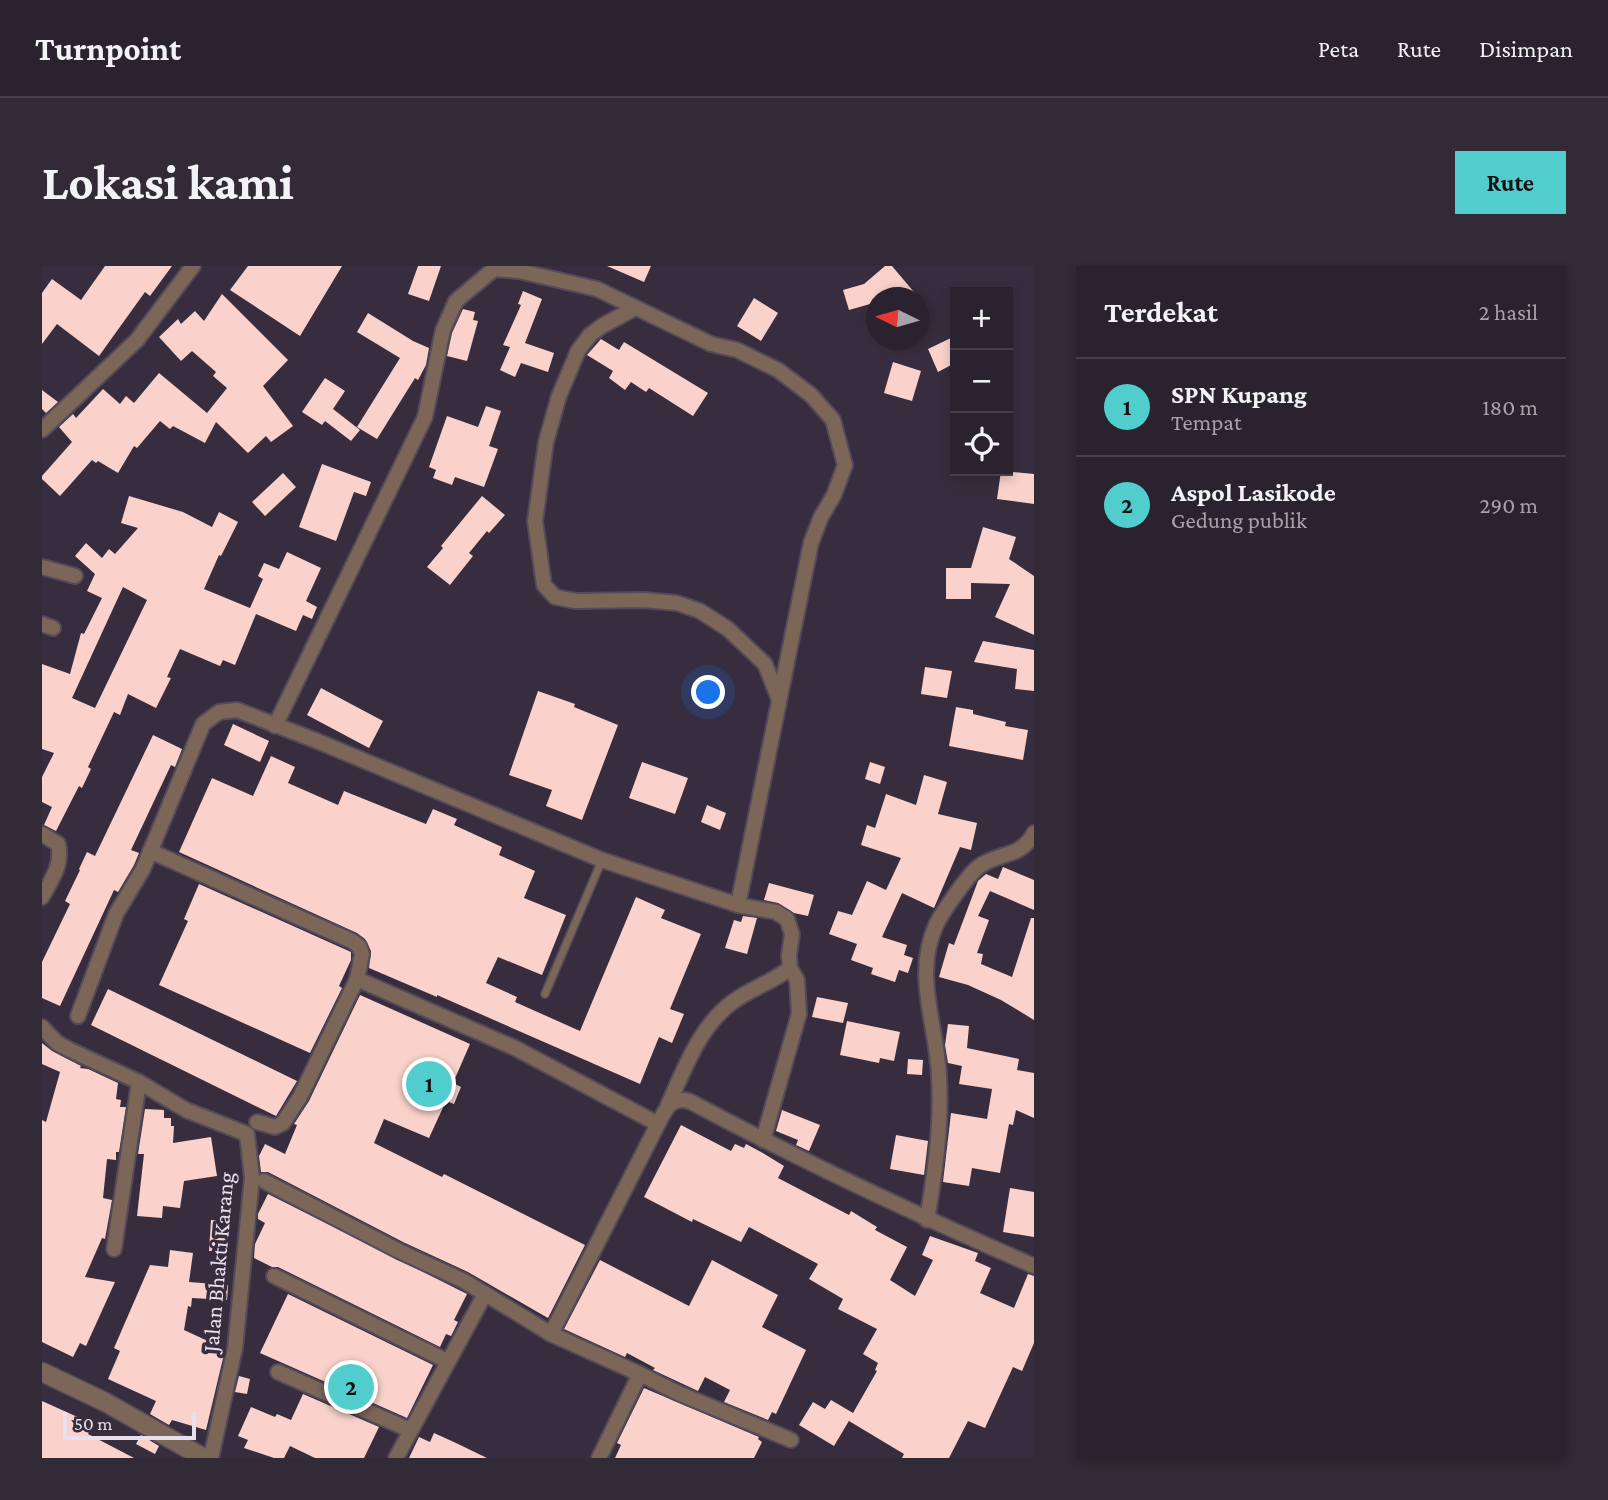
<!DOCTYPE html>
<html lang="id">
<head>
<meta charset="utf-8">
<style>
	:root { --surface:#2a222e; --page:#322a36; --text:#f1f3f6; --muted:#a5a4aa; --line:#463f4a; --accent:#52cdcd }
	body { margin:0; font-family:"Crimson Pro",serif; background:var(--page); color:var(--text) }
	.controls { position:absolute; right:21px; top:21px; display:grid; overflow:hidden; border-radius:0px; box-shadow:0 4px 10px #0003 }
	.controls button { width:63px; height:63px; display:grid; place-items:center; padding:0; border:0; border-bottom:2px solid var(--line); background:var(--surface); color:var(--text); font:35px sans-serif }
	.compass { position:absolute; left:824px; top:21px; width:63px; height:63px; border-radius:50%; background:var(--surface); box-shadow:0 4px 10px #0003; rotate:275deg }
	.scale { position:absolute; left:21px; bottom:18px; width:133px; box-sizing:border-box; padding-left:7px; border:4px solid #e8e0ec; border-top:0; font-size:19px; line-height:24px; white-space:nowrap; color:#e8e0ec; -webkit-text-stroke:5px #382d3e; paint-order:stroke }
	.you { position:absolute; left:667px; top:427px; width:24px; height:24px; margin:-18px; border:5px solid #fff; border-radius:50%; background:#1a73e8; box-shadow:0 0 0 10px #1a73e833 }
	.badge { display:grid; place-items:center; width:46px; height:46px; border-radius:50%; background:var(--accent); color:#111; font-size:23px; font-weight:700 }
	.pin { position:absolute; translate:-50% -50%; border:4px solid #fff; box-shadow:0 2px 7px #0006 }
	.list { margin:0; padding:0; list-style:none }
	h2 { display:flex; justify-content:space-between; align-items:center; height:91px; margin:0; padding:0 28px; font-size:30px }
	h2 small { font-size:23px; font-weight:400; color:var(--muted) }
	.list li { display:grid; grid-template-columns:46px 1fr auto; gap:21px; align-items:center; box-sizing:border-box; height:98px; padding:0 28px; border-top:2px solid var(--line) }
	.list b { display:block; font-size:26px; white-space:nowrap }
	.list p { margin:0; font-size:23px; white-space:nowrap; color:var(--muted) }
	.list em { font-size:23px; font-style:normal; color:var(--muted) }
	.icon { flex:none; width:38px; height:38px; fill:none; stroke:currentColor; stroke-width:2; stroke-linecap:round; stroke-linejoin:round }
	.map { position:relative; flex:none; width:992px; height:1192px; overflow:hidden; border-radius:0px }
	header { display:flex; align-items:center; gap:42px; box-sizing:border-box; height:98px; padding:0 35px; background:var(--surface); border-bottom:2px solid var(--line) }
	header strong { font-size:33px }
	nav { display:flex; gap:38px; margin-inline-start:auto; font-size:24px }
	.intro { display:flex; align-items:center; justify-content:space-between; box-sizing:border-box; height:168px; padding:0 42px }
	h1 { margin:0; font-size:49px }
	.button { padding:18px 32px; border-radius:0px; background:var(--accent); color:#111; font-size:24px; font-weight:700 }
	main { display:flex; gap:42px; padding:0 42px }
	aside { flex:1; background:var(--surface); border-radius:0px; box-shadow:0 4px 10px #0003 }
	.map>svg:first-child { display:block }
	.building { fill:#fad2cb; fill-rule:evenodd }
	.lines { fill:none; stroke-linecap:round; stroke-linejoin:round }
	.service-casing { stroke:#544a5a; stroke-width:10 }
	.minor-casing { stroke:#544a5a; stroke-width:18 }
	.tertiary-casing { stroke:#544a5a; stroke-width:21 }
	.service { stroke:#7b6658; stroke-width:7 }
	.minor { stroke:#7b6658; stroke-width:14 }
	.tertiary { stroke:#7b6658; stroke-width:18 }
	.labels { text-anchor:middle; dominant-baseline:central; stroke-width:7; stroke-linejoin:round; paint-order:stroke }
	.street-label { font-size:23px; fill:#e8e0ec; stroke:#382d3e }
</style>
</head>
<body>
<header>
<strong>Turnpoint</strong>
<nav><a>Peta</a><a>Rute</a><a>Disimpan</a></nav>
</header>
<div class="intro"><h1>Lokasi kami</h1><a class="button">Rute</a></div>
<main>
<div class="map">
<svg width="992" height="1192" viewBox="0 0 992 1192">
	<rect width="100%" height="100%" fill="#382d3e"/>
	<!-- building -->
	<g class="building">
		<polygon points="63,0 130,0 108,30 103,26 57,90 15,58 0,78 0,27 10,13 39,34"/>
		<polygon points="206,0 300,0 258,70 188,24"/>
		<polygon points="376,0 399,0 387,35 366,28"/>
		<polygon points="565,0 609,0 602,16"/>
		<polygon points="843,0 850,0 877,32 835,32 835,36 807,44 801,24 822,18"/>
		<polygon points="481,25 500,33 483,77 512,87 506,106 479,97 473,111 458,104 468,81 461,79 479,39 476,38"/>
		<polygon points="180,28 246,94 221,120 251,160 229,176 224,170 206,187 174,156 163,177 131,160 128,163 118,155 95,182 92,180 76,207 56,195 54,197 50,194 18,230 0,213 0,210 30,176 17,161 31,148 34,152 61,123 78,138 84,130 92,137 117,107 165,147 185,122 171,110 174,106 150,85 139,95 117,71 136,53 139,58 153,45 162,55"/>
		<polygon points="712,32 736,47 719,75 695,60"/>
		<polygon points="421,43 433,46 431,54 436,55 425,95 405,90 410,67"/>
		<polygon points="326,47 371,75 387,82 384,99 376,114 373,112 335,173 315,161 358,92 315,66"/>
		<polygon points="913,70 913,97 896,106 886,83"/>
		<polygon points="559,73 577,84 582,76 666,127 651,150 607,122 604,126 589,116 583,124 567,112 571,105 545,89"/>
		<polygon points="851,96 879,105 870,135 842,127"/>
		<polygon points="283,112 303,125 291,143 318,164 309,175 283,155 280,159 260,146"/>
		<polygon points="0,124 16,136 4,147 0,143"/>
		<polygon points="444,140 459,145 447,180 456,183 442,221 413,211 410,219 391,212 394,204 387,201 405,150 436,161"/>
		<polygon points="280,198 329,216 324,230 312,226 294,275 257,261"/>
		<polygon points="959,205 992,208 992,238 955,233"/>
		<polygon points="241,207 254,221 223,250 210,236"/>
		<path d="M87,230l54,16 29,15 7,-15 19,10 -17,34 -2,-1 -15,34 46,19 13,-29 -5,-3 6,-13 15,6 8,-17 34,16 -15,33 11,6 -5,12 -9,-4 -7,16 -40,-17 -21,51 -12,-5 -3,6 -40,-17 -13,28 4,1 -15,30 -28,-14 -8,21 -6,-3 -26,55 3,2 -9,19 -3,-2 -23,45 -12,-6 8,-18 -10,-5v-25l12,-24 -12,-4v-85l28,10 11,-41 3,1 18,-36 -15,-7 8,-17 -20,-18 11,-13 16,15 7,-9 6,5 23,-26 -17,-5zM81,321l24,13 -52,108 -23,-10z"/>
		<polygon points="440,230 463,249 447,267 445,265 427,287 431,290 408,319 385,301 401,282 399,280"/>
		<polygon points="941,261 974,271 967,293 992,310 992,369 953,351 968,318 929,317 929,333 904,333 904,302 929,302"/>
		<polygon points="941,375 992,384 992,425 973,423 975,403 932,396"/>
		<polygon points="883,401 910,405 905,432 879,428"/>
		<polygon points="279,422 341,455 327,482 265,449"/>
		<polygon points="496,425 533,438 532,441 576,459 540,554 504,540 510,524 467,509"/>
		<polygon points="914,441 931,444 931,448 964,456 963,460 986,464 981,494 907,480"/>
		<polygon points="191,458 227,475 218,496 182,479"/>
		<polygon points="111,469 140,483 133,501 129,499 89,584 97,587 92,599 76,626 72,624 18,740 0,732 0,696 28,638 23,635 38,604 37,603 45,586 53,590"/>
		<polygon points="229,490 253,501 246,517 296,539 302,525 384,558 391,543 415,553 412,559 460,581 457,589 493,605 482,632 524,649 500,709 456,691 444,717 475,731 473,736 538,765 594,631 623,644 619,652 659,668 628,743 642,748 630,777 617,771 598,818 395,729 395,731 327,702 329,685 323,673 315,667 137,586 170,512 211,530"/>
		<polygon points="600,496 646,512 633,548 587,532"/>
		<polygon points="828,496 843,501 838,518 823,513"/>
		<polygon points="882,509 905,516 896,548 935,557 929,584 918,581 892,642 860,627 840,671 865,679 862,689 871,692 866,707 857,704 853,716 829,708 831,702 809,694 815,678 787,668 796,645 810,649 825,615 844,624 859,592 819,579 825,559 833,562 844,528 874,539"/>
		<polygon points="665,539 684,547 678,564 659,556"/>
		<polygon points="961,601 992,614 992,644 948,625 936,650 947,654 935,687 941,688 939,698 970,711 989,652 992,652 992,754 959,734 926,719 897,711 907,677 912,679 936,615 944,608 956,613"/>
		<polygon points="727,617 772,629 766,650 752,647 736,637 722,634"/>
		<polygon points="157,618 309,686 309,694 297,720 300,722 268,787 117,719 146,655 142,653"/>
		<polygon points="701,650 715,652 705,688 683,682 692,654 699,656"/>
		<polygon points="66,723 255,815 234,850 49,759"/>
		<polygon points="318,729 428,778 411,817 419,821 412,838 404,835 387,872 342,853 332,877 400,911 402,908 543,979 506,1052 426,1006 361,976 226,906 219,906 217,890 223,878 243,888 255,859 252,858 267,835"/>
		<polygon points="775,731 806,737 801,757 770,751"/>
		<polygon points="805,755 858,766 852,795 838,792 837,797 798,789"/>
		<polygon points="906,758 927,760 925,782 977,793 975,804 992,807 992,852 974,844 971,859 967,858 958,907 930,902 927,920 901,916 909,847 945,853 950,823 917,818 920,800 906,797 903,779"/>
		<polygon points="0,777 10,785 39,800 38,802 46,803 76,817 74,833 79,834 78,841 84,841 77,886 74,886 74,894 65,893 61,932 70,934 63,973 60,972 43,1011 73,1016 44,1080 38,1077 31,1091 0,1076 0,854 4,856 18,806 0,798"/>
		<polygon points="866,793 881,794 880,809 865,808"/>
		<polygon points="103,843 122,844 122,852 129,852 129,860 132,860 131,877 169,871 175,910 142,915 138,942 121,940 120,952 95,950 102,888 96,888"/>
		<polygon points="740,844 778,859 767,885 754,879 756,874 734,865"/>
		<polygon points="639,859 689,885 693,878 702,882 704,878 719,886 742,900 736,912 807,949 809,945 835,961 833,964 865,981 848,1014 873,1030 891,994 880,989 888,970 936,987 933,995 949,1002 938,1027 972,1042 986,1008 992,1010 992,1077 980,1105 971,1101 943,1162 926,1155 907,1192 860,1192 862,1188 807,1155 808,1153 792,1180 757,1159 771,1136 783,1143 789,1134 811,1147 835,1105 833,1104 836,1097 821,1088 835,1063 796,1043 801,1033 767,1013 776,998 707,961 699,976 651,953 650,956 602,931"/>
		<polygon points="854,869 886,875 882,909 848,903"/>
		<polygon points="968,922 992,926 992,971 961,966"/>
		<polygon points="226,928 425,1028 412,1054 416,1056 409,1070 404,1068 398,1081 236,1001 230,1001 212,992 213,978 223,957 216,953 216,948"/>
		<polygon points="169,954 189,955 187,985 167,985"/>
		<polygon points="128,984 151,987 147,1016 186,1019 185,1034 150,1032 149,1041 146,1040 142,1064 168,1076 166,1081 182,1088 164,1164 130,1154 127,1159 108,1148 114,1135 66,1113 78,1085 72,1082 108,999 126,1001"/>
		<polygon points="558,994 647,1040 670,994 736,1029 720,1061 764,1084 734,1148 730,1146 726,1154 682,1136 688,1124 663,1111 656,1125 611,1104 613,1102 585,1087 583,1091 522,1063"/>
		<polygon points="246,1028 391,1099 365,1152 218,1087"/>
		<polygon points="197,1110 208,1113 205,1128 193,1126"/>
		<polygon points="602,1122 717,1171 716,1173 720,1176 712,1192 573,1192 579,1179 575,1177"/>
		<polygon points="261,1128 337,1161 322,1192 273,1192 248,1180 242,1192 232,1192 202,1182 206,1174 196,1170 209,1141 233,1151 235,1148 249,1154"/>
		<polygon points="0,1135 40,1153 36,1161 47,1166 46,1168 92,1192 0,1192"/>
		<polygon points="392,1167 414,1177 445,1192 367,1192 377,1171 388,1176"/>
		<polygon points="99,1169 117,1180 113,1188 94,1178"/>
	</g>
	<g class="lines">
		<!-- service casing -->
		<g class="service-casing">
			<polyline id="service" points="503,728 560,594"/>
		</g>
		<!-- minor casing -->
		<g class="minor-casing">
			<g id="minor">
				<polyline points="593,42 560,60 548,69 536,85 517,130 504,176 493,255 502,319 513,331 534,335 602,334 635,337 658,345 686,363 723,398 736,431"/>
				<polyline points="0,164 95,74 151,0"/>
				<polyline points="0,301 33,310"/>
				<polyline points="0,358 11,362"/>
				<polyline points="233,460 383,151 401,64 414,35 452,3 477,5 555,23 669,78 695,84 736,104 769,129 791,154 803,199 792,229 779,251 769,277 696,639"/>
				<path d="M0,568l16,10c5,20 -6,35 -16,53"/>
				<polyline points="108,585 310,675 317,680 320,688 315,713 258,831 241,857 233,861 215,856"/>
				<polyline points="315,713 473,782 616,858"/>
				<polyline points="36,750 74,648 101,603 161,458 177,446 195,444 275,475 560,594 696,639 734,646 745,653 750,668 747,689 748,702 755,714 757,748 721,874"/>
				<polyline points="0,761 15,777 28,784 97,816 144,844 205,868 210,912 193,1082 169,1192"/>
				<path d="M626,839c17,-37 32,-80 66,-104 18,-13 39,-19 56,-33"/>
				<polyline points="222,915 357,985 422,1015 509,1068"/>
				<path d="M885,954c8,-48 15,-95 12,-143 -2,-53 -26,-101 -3,-152 6,-13 31,-48 41,-57 19,-16 44,-9 57,-35"/>
				<polyline points="72,983 97,816"/>
				<polyline points="232,1010 405,1095"/>
				<polyline points="236,1106 368,1164"/>
				<polyline points="598,1108 636,1127 749,1174"/>
				<polyline points="354,1192 443,1028"/>
				<path d="M557,1192l41,-84 -89,-40 107,-210c7,-14 13,-28 31,-23 113,60 228,114 345,165"/>
			</g>
		</g>
		<!-- tertiary casing -->
		<g class="tertiary-casing">
			<polyline id="tertiary" points="0,1106 63,1136 162,1192"/>
		</g>
		<!-- service -->
		<use href="#service" class="service"/>
		<!-- minor -->
		<use href="#minor" class="minor"/>
		<!-- tertiary -->
		<use href="#tertiary" class="tertiary"/>
	</g>
	<g class="labels">
		<!-- street labels -->
		<g class="street-label">
			<text transform="translate(176 996) rotate(-85)">Jalan Bhakti Karang</text>
		</g>
	</g>
</svg>
<div class="controls">
<button>+</button>
<button>−</button>
<button><svg class="icon" aria-label="locate" viewBox="0 0 24 24"><circle cx="12" cy="12" r="6"/><path d="M12 2v4M12 18v4M2 12h4M18 12h4"/></svg></button>
</div>
<svg class="compass" viewBox="-18 -18 36 36"><path d="M0-13l5 13h-10z" fill="#e53935"/><path d="M0 13l5-13h-10z" fill="#a5a4aa"/></svg>
<div class="scale">50 m</div>
<div class="you"></div>
<div class="pin badge" style="left:387px;top:818px">1</div>
<div class="pin badge" style="left:309px;top:1121px">2</div>
</div>
<aside>
<h2>Terdekat<small>2 hasil</small></h2>
<ul class="list">
<li><span class="badge">1</span><div><b>SPN Kupang</b><p>Tempat</p></div><em>180 m</em></li>
<li><span class="badge">2</span><div><b>Aspol Lasikode</b><p>Gedung publik</p></div><em>290 m</em></li>
</ul>
</aside>
</main>
</body>
</html>
